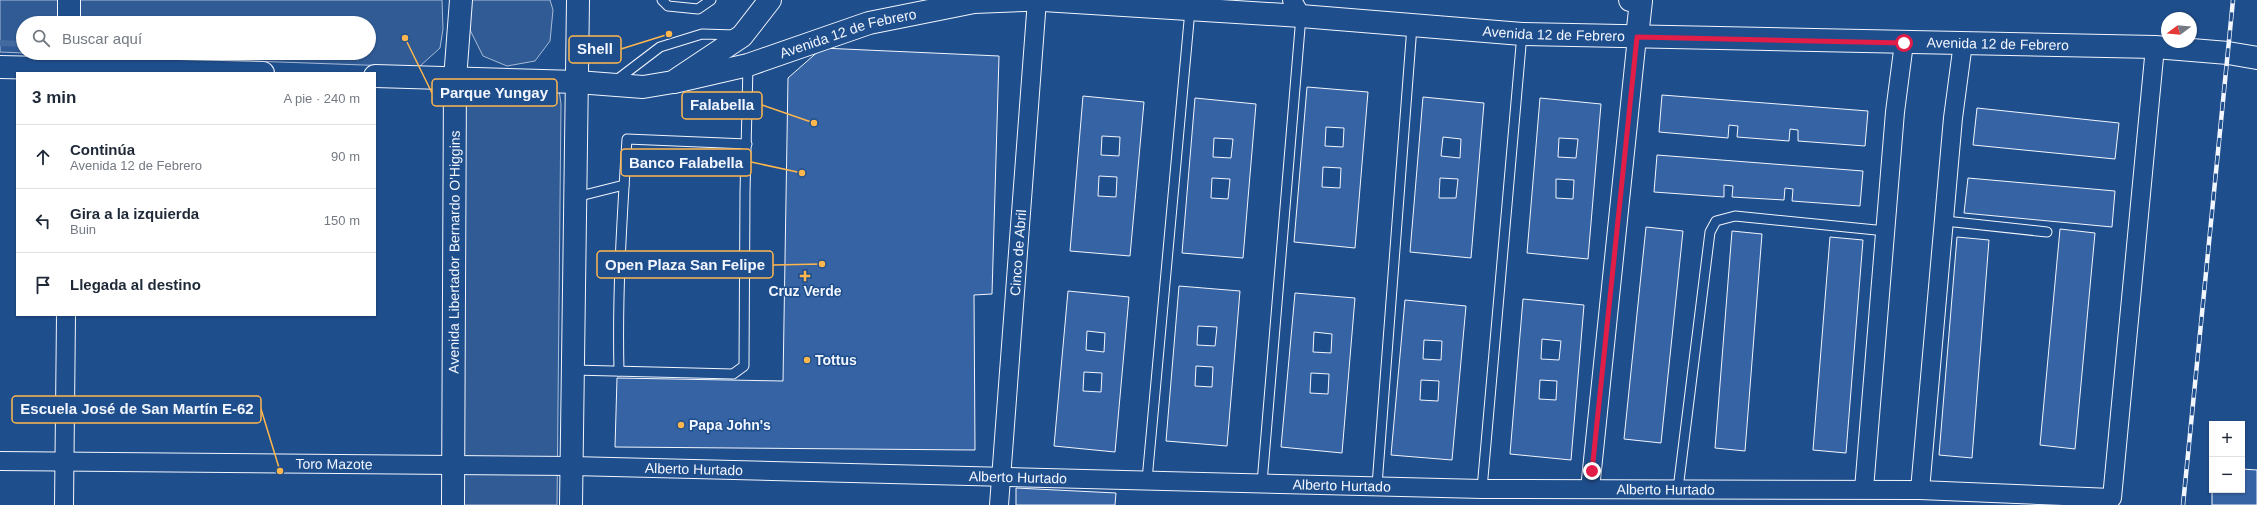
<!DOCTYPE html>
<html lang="es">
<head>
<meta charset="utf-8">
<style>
	:root { --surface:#fff; --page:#f2f2f3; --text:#1f2937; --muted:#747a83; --line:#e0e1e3 }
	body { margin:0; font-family:Helvetica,sans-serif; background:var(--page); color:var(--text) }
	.controls { position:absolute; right:12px; bottom:12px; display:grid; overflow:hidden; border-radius:0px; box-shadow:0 1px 3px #0004 }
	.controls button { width:36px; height:36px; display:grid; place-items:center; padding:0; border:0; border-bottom:1px solid var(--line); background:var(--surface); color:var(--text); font:20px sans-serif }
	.compass { position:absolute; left:2161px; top:12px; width:36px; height:36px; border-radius:50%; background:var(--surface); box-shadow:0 1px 3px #0004; rotate:254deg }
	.stop { position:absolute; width:12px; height:12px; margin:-9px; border:3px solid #e11d48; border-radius:50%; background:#fff }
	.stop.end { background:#e11d48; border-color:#fff; box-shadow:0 1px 4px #0008 }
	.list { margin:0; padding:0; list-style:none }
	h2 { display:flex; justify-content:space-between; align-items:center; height:52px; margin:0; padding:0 16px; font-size:17px }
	h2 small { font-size:13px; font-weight:400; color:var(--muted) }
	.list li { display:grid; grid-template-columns:26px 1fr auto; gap:12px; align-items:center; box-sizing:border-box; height:64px; padding:0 16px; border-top:1px solid var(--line) }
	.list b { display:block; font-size:15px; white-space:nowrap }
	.list p { margin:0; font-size:13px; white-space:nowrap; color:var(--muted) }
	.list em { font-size:13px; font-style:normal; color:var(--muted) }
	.icon { flex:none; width:22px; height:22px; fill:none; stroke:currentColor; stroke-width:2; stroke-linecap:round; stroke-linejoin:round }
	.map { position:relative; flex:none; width:2257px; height:505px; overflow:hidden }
	.search { position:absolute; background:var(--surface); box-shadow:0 1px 3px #0004; left:16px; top:16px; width:360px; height:44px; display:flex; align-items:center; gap:10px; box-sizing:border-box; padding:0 14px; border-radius:22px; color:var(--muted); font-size:15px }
	.panel { position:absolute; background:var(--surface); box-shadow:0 1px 3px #0004; left:16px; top:72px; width:360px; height:244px; border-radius:0px }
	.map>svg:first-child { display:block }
	.built { fill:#305b95; stroke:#a8bbd7 }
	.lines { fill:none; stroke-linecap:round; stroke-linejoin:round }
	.stream { stroke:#446ba0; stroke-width:6 }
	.building { fill:#3563a3; stroke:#f2f6ff; fill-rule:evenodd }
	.service-casing { stroke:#f2f6ff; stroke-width:11 }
	.minor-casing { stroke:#f2f6ff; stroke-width:20 }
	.tertiary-casing { stroke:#f2f6ff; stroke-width:24 }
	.primary-casing { stroke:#f2f6ff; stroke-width:24 }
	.service { stroke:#1f4e8c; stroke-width:9 }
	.minor { stroke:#1f4e8c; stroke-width:18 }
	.tertiary { stroke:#1f4e8c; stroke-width:22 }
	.primary { stroke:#1f4e8c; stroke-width:22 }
	.rail-casing { stroke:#f2f6ff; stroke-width:4.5 }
	.rail { stroke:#1f4e8c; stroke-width:3; stroke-dasharray:9; stroke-linecap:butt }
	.route { stroke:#e11d48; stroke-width:5 }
	.poi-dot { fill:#ffb74d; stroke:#1f4e8c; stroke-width:1.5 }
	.labels { text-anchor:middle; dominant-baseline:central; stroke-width:3; stroke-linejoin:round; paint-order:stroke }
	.street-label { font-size:14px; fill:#f2f6ff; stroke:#1f4e8c }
	.poi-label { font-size:14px; font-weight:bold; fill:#f2f6ff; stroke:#1f4e8c; text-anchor:start }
	.leader { fill:none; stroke:#ffb74d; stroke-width:1.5 }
	.callout-dot { fill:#ffb74d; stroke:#1f4e8c; stroke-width:1.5 }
	.callout { fill:#1f4e8c; stroke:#ffb74d; stroke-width:1.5 }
	.callout-label { font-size:15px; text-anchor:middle; font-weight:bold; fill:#f2f6ff }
</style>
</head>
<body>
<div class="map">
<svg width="2257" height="505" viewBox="0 0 2257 505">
	<rect width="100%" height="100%" fill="#1f4e8c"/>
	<!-- built -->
	<g class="built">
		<polygon points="0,0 442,0 443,29 440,48 419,67 28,53 369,53 369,23 23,23 23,53 0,52"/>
		<polygon points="468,0 550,0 553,10 550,41 535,61 507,66 483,56 467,24"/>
		<polygon points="469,85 559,90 561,104 557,505 460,505 463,97"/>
	</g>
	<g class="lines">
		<!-- stream -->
		<polyline class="stream" points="0,43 23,44"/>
	</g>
	<!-- building -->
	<g class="building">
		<polygon points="822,48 999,56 992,294 974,295 975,450 615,447 617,378 783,381 788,78"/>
		<path d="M1307,87l61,5 -13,156 -61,-6zM1326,127l18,1 -1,19 -18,-1zM1323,167l18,1 -1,20 -18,-1z"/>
		<polygon points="1662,95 1868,111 1865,146 1798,141 1798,130 1790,129 1789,141 1737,137 1738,126 1729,125 1728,138 1659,132"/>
		<path d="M1083,96l61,6 -14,154 -60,-5zM1102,136l18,1 -1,19 -18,-1zM1099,176l18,1 -1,20 -18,-1z"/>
		<path d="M1423,97l61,6 -13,155 -61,-6zM1443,137l18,2 -1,19 -19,-2zM1440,178l18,1 -2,19h-17z"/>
		<path d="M1195,98l61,6 -13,154 -61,-5zM1214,138l19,1 -2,19 -18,-1zM1212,178l18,1 -2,20 -17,-1z"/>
		<path d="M1540,98l61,6 -13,155 -61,-6zM1559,138l19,1 -2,19 -18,-1zM1556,179l18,1 -1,19 -17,-1z"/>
		<polygon points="1977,108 2119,123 2115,159 1973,145"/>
		<polygon points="1657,155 1863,171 1860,206 1792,201 1793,189 1785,188 1784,200 1732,197 1733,186 1724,185 1724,197 1654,192"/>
		<polygon points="1968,178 2115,191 2112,227 1964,213"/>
		<polygon points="1646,227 1683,231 1661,443 1624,439"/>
		<polygon points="2060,229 2095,233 2075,449 2040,445"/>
		<polygon points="1732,231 1762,234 1745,451 1715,448"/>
		<polygon points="1830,237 1863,240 1846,453 1813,450"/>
		<polygon points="1957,237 1989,240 1972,458 1939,455"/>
		<path d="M1179,286l61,5 -13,155 -61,-5zM1198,326l19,1 -2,19 -18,-1zM1196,366l17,1 -1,20 -17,-1z"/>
		<path d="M1068,291l61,6 -14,155 -61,-6zM1087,331l18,2 -1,19 -18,-2zM1084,372l18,1 -1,19 -18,-1z"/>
		<path d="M1295,293l60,5 -13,155 -61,-6zM1314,332l18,2 -1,19 -18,-1zM1311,373l18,1 -1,20 -18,-1z"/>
		<path d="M1523,299l61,6 -13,155 -61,-6zM1542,339l19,2 -2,19 -18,-1zM1540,380l17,1 -1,19 -17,-1z"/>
		<path d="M1405,300l61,6 -14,154 -61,-5zM1424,340l18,1 -1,19 -18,-1zM1421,380l18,1 -1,20 -18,-1z"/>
		<polygon points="2242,469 2257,470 2257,505 2212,505 2212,490 2242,490"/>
		<polygon points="1016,488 1116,493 1115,505 1016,505"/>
	</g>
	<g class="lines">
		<!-- service casing -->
		<g class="service-casing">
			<g id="service">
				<polyline points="662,0 668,6 698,9 711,0"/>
				<polyline points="614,82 660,47 702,34 736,35"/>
				<polyline points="576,197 624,185"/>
				<polyline points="1945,221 2047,232"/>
				<polyline points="573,370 733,374 744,366 745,192 748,65"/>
				<path d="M619,371c-2,-77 3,-154 8,-232l120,5"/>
				<polyline points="1147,480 1190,10"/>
				<polyline points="1262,483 1301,16"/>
				<polyline points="1377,485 1412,26"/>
				<polyline points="1482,489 1522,34"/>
				<polyline points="1678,489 1710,232 1716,221 1735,216 1886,231"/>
			</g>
		</g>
		<!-- minor casing -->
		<g class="minor-casing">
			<g id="minor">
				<polyline points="1292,0 1301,16"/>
				<path id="s1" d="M0,461l572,5 910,23 438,1 192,8 43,-451"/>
				<polyline points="1590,489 1637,37"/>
				<polyline points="1864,489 1895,112 1904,43"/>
				<polyline points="1920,490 1953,118 1963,43"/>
				<polyline points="64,505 66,315"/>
				<path id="s2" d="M999,505l38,-505"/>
			</g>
		</g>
		<!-- tertiary casing -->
		<g class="tertiary-casing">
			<g id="tertiary">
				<path id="s3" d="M1043,0l258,16 221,18 633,13 73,6 29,5"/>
				<polyline points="1630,0 1641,1 1637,37"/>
				<polyline points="69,23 69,0"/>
				<polyline points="69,67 69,53"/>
				<path id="s4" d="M674,82l74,-17 121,-42 105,-21 51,-2"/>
			</g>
		</g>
		<!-- primary casing -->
		<g class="primary-casing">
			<g id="primary">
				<polyline points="0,67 263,73"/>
				<polyline points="375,76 577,82 643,87 673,82 742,36 770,0"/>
				<path id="s5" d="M453,505l2,-426 6,-79"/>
				<polyline points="571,505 578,0"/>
			</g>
		</g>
		<!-- service -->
		<use href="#service" class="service"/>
		<!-- minor -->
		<use href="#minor" class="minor"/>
		<!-- tertiary -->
		<use href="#tertiary" class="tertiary"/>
		<!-- primary -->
		<use href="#primary" class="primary"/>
		<!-- rail casing -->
		<g class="rail-casing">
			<polyline id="rail" points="2183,505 2233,0"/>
		</g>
		<!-- rail -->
		<use href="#rail" class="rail"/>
	</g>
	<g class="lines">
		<!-- route -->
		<polyline class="route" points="1592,471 1637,37 1904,43"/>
	</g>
	<!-- markers -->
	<g class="poi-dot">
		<path d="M803 270h4v4h4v4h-4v4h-4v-4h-4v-4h4z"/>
		<circle cx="807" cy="360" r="4"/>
		<circle cx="681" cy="425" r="4"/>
	</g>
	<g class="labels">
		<!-- street labels -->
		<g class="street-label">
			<text stroke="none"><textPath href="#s4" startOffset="181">Avenida 12 de Febrero</textPath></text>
			<text stroke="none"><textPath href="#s3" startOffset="512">Avenida 12 de Febrero</textPath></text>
			<text stroke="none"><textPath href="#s3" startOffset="956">Avenida 12 de Febrero</textPath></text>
			<text stroke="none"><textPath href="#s5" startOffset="253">Avenida Libertador Bernardo O'Higgins</textPath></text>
			<text stroke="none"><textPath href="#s2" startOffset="253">Cinco de Abril</textPath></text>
			<text stroke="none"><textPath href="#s1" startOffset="334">Toro Mazote</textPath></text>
			<text stroke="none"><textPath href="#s1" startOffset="694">Alberto Hurtado</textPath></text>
			<text stroke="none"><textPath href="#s1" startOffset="1018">Alberto Hurtado</textPath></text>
			<text stroke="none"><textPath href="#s1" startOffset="1342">Alberto Hurtado</textPath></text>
			<text stroke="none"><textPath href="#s1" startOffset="1666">Alberto Hurtado</textPath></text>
		</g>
		<!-- poi labels -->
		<g class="poi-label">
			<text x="805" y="291" text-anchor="middle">Cruz Verde</text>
			<text x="815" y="360">Tottus</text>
			<text x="689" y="425">Papa John's</text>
		</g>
	</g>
	<!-- callouts -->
	<path class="leader" d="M669 34L621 49M405 38L432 93M814 123L762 105M802 173L751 162M822 264L773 265M280 471L261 409"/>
	<g class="callout-dot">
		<circle cx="669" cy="34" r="4"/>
		<circle cx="405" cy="38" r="4"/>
		<circle cx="814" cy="123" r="4"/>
		<circle cx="802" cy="173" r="4"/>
		<circle cx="822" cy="264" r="4"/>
		<circle cx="280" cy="471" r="4"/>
	</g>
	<g class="callout">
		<rect x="569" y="36" width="52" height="27" rx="4"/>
		<rect x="432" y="79" width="125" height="27" rx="4"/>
		<rect x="682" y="92" width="80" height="27" rx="4"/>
		<rect x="621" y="149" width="130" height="27" rx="4"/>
		<rect x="597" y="251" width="176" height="27" rx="4"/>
		<rect x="12" y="396" width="249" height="27" rx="4"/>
	</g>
	<g class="callout-label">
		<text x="595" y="54">Shell</text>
		<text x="494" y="98">Parque Yungay</text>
		<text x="722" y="110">Falabella</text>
		<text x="686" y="168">Banco Falabella</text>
		<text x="685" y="270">Open Plaza San Felipe</text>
		<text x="137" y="414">Escuela José de San Martín E-62</text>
	</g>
</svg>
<div class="controls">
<button>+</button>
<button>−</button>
</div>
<svg class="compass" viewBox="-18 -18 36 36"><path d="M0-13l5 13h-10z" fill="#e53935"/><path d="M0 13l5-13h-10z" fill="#747a83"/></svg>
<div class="stop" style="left:1904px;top:43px"></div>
<div class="stop end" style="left:1592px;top:471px"></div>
<div class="search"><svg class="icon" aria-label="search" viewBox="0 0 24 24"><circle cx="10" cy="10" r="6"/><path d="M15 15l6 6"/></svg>Buscar aquí</div>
<section class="panel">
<h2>3 min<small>A pie · 240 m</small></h2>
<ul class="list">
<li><svg class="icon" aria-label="ahead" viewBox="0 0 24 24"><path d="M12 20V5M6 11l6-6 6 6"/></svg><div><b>Continúa</b><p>Avenida 12 de Febrero</p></div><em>90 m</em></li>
<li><svg class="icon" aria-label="left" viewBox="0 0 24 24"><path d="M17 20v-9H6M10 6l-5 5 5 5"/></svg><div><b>Gira a la izquierda</b><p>Buin</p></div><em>150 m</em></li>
<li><svg class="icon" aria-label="arrive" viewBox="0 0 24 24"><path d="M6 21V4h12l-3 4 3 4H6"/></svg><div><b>Llegada al destino</b></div></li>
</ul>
</section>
</div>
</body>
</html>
